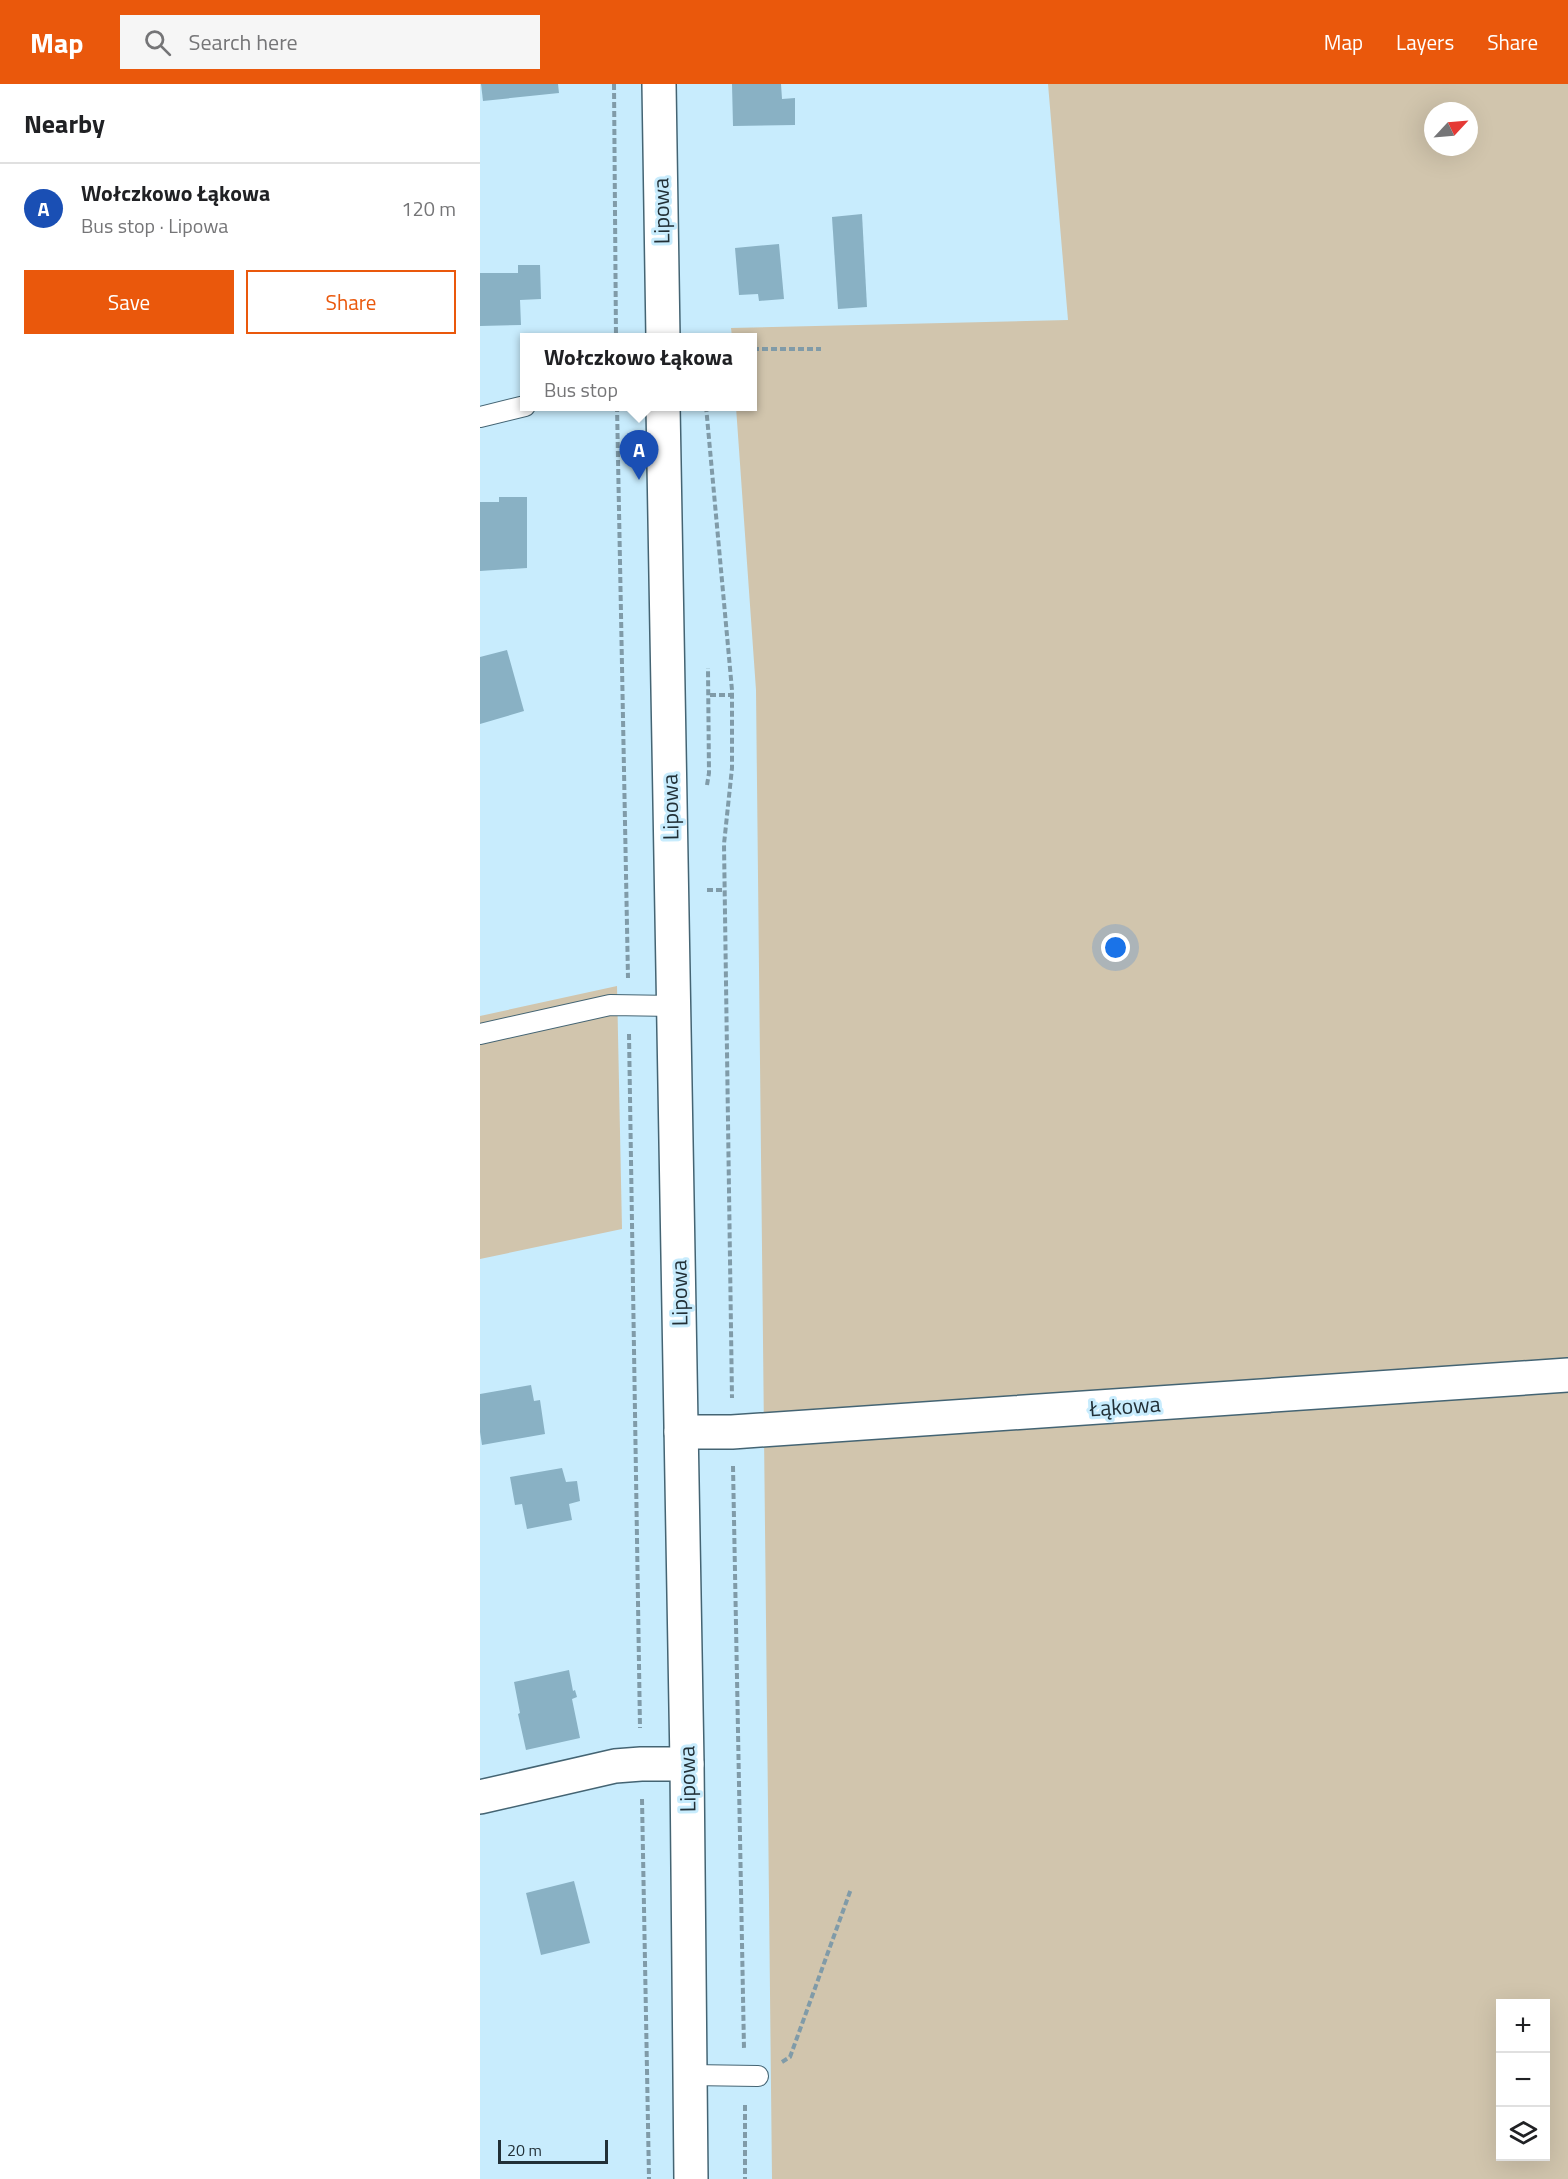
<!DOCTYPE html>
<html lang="en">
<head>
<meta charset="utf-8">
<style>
	:root { --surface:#fff; --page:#f6f6f6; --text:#202124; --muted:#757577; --line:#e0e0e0; --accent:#ea580c }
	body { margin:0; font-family:"Titillium Web",sans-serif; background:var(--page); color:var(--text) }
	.controls { position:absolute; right:18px; bottom:18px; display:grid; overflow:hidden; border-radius:0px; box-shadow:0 6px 24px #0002 }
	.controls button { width:54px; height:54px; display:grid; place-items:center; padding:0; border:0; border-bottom:2px solid var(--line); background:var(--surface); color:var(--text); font:30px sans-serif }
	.compass { position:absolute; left:944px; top:18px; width:54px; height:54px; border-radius:50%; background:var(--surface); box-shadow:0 6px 24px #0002; rotate:64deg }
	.scale { position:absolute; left:18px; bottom:15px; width:110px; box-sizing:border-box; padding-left:6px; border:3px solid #223037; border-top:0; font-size:16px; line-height:21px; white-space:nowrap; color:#223037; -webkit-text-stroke:4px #c8ecfd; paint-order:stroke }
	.you { position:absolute; left:636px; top:864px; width:21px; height:21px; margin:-15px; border:4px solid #fff; border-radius:50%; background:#1a73e8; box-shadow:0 0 0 9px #1a73e833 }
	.badge { display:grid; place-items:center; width:39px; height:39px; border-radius:50%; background:var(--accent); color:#fff; font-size:20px; font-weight:700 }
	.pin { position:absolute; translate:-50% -50px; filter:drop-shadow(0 2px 3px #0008) }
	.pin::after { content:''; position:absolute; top:32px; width:21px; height:18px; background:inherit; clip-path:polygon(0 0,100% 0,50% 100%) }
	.popup { position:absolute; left:40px; top:249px; width:237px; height:78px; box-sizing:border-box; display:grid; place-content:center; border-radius:0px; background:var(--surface); filter:drop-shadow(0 2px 4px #0005); font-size:20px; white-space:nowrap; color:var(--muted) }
	.popup b { font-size:22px; color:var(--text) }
	.popup::after { content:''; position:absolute; left:50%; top:100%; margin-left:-12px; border:12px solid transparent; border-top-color:var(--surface) }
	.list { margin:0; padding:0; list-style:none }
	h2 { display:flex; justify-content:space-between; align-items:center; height:78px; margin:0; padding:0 24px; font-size:26px }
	h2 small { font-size:20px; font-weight:400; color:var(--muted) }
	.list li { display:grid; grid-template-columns:39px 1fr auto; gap:18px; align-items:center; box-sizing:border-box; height:90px; padding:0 24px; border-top:2px solid var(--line) }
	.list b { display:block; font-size:22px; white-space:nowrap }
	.list p { margin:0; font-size:20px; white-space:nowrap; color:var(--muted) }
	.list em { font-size:20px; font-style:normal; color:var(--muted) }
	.actions { display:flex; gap:12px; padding:18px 24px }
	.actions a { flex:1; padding:14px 0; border:2px solid var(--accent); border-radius:0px; text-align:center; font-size:21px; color:var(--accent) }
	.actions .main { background:var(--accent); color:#fff }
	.icon { flex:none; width:33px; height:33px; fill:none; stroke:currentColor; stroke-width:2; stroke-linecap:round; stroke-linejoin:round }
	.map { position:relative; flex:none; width:1088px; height:2095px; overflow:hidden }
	header { display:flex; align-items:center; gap:36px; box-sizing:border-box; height:84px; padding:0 30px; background:var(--accent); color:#fff }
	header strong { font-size:28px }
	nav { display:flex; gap:33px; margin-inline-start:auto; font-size:21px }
	.search { width:420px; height:54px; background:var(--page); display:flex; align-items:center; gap:15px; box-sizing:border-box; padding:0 21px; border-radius:0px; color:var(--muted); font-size:22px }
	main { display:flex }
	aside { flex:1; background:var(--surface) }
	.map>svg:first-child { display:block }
	.green { fill:#d1c5ad; fill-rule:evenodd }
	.building { fill:#89b1c4 }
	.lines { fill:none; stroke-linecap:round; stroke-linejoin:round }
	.lane-casing { stroke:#446473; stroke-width:22 }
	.street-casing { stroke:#446473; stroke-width:36 }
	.secondary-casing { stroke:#446473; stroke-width:36 }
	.path { stroke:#809ba8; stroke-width:4; stroke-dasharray:6 3; stroke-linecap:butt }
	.lane { stroke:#fff; stroke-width:20 }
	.street { stroke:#fff; stroke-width:33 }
	.secondary { stroke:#fff; stroke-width:33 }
	.labels { text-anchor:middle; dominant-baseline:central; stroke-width:6; stroke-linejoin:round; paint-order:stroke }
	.street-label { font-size:22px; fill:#223037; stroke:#c8ecfd }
</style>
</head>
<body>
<header>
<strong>Map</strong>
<div class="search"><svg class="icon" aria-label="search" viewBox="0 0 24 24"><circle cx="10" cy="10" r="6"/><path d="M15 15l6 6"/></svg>Search here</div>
<nav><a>Map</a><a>Layers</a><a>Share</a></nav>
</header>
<main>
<aside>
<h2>Nearby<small></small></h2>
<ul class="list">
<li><span class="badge" style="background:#1a4fb4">A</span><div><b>Wołczkowo Łąkowa</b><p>Bus stop · Lipowa</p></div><em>120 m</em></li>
</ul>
<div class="actions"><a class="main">Save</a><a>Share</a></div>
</aside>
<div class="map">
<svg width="1088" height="2095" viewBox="0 0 1088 2095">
	<rect width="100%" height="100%" fill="#c8ecfd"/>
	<!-- green -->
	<g class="green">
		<path d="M568,0h520v2095h-796l-16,-1489 -20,-283 17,-1v-68l-21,-1 -1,-9 337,-8zM953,27h36v36h-36zM1020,1920h46v152h-46z"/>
		<polygon points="137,902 142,1145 0,1175 0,932"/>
	</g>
	<!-- building -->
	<g class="building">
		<polygon points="1,0 78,0 79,9 3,17"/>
		<polygon points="252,0 301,0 302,15 315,14 315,41 253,42"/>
		<polygon points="382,130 387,223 358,225 352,133"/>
		<polygon points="299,160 304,215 279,217 278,210 259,211 255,164"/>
		<polygon points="38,181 60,181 61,215 40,216 41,241 0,242 0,189 38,189"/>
		<polygon points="19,413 47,413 47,484 0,487 0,418 19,418"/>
		<polygon points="27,566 44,627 0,640 0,573"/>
		<polygon points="51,1301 54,1317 60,1316 65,1350 2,1361 0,1348 0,1310"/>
		<polygon points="82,1384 86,1398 97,1397 100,1417 89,1420 92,1436 47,1445 42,1420 35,1421 30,1393"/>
		<polygon points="89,1586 93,1607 95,1606 97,1613 92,1615 100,1654 46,1666 38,1630 40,1629 34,1598"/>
		<polygon points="94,1797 110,1859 61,1871 46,1809"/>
	</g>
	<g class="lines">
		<!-- lane casing -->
		<g class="lane-casing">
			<g id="lane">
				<polyline points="0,333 45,322"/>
				<polyline points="0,950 130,921 194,922"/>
				<polyline points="210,1991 278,1992"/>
			</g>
		</g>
		<!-- street casing -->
		<g class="street-casing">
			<g id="street">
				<polyline points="201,1348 252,1348 1088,1291"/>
				<polyline points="0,1713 135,1682 161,1680 207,1680"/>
			</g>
		</g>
		<!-- secondary casing -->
		<g class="secondary-casing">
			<g id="secondary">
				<polyline points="179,0 183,254"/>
				<polyline points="183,322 207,1680 211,2095"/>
			</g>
		</g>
		<!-- path -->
		<g class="path">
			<polyline points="134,0 136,254"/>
			<polyline points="273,265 341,265"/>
			<polyline points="137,322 148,894"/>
			<polyline points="226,322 252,606 252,684 244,760 252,1314"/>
			<polyline points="230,611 252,611"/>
			<polyline points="227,701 229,689 228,584"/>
			<polyline points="227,806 245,806"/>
			<polyline points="149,950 160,1644"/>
			<polyline points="253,1382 264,1965"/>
			<polyline points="162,1715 169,2095"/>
			<polyline points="302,1978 310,1973 371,1805"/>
			<polyline points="265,2021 265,2095"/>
		</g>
		<!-- lane -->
		<use href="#lane" class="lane"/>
		<!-- street -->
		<use href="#street" class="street"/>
		<!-- secondary -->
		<use href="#secondary" class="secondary"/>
	</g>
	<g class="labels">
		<!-- street labels -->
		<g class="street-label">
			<text transform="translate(181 127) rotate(-91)">Lipowa</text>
			<text transform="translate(190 723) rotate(-91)">Lipowa</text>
			<text transform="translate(199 1209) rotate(-91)">Lipowa</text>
			<text transform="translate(645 1322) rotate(-4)">Łąkowa</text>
			<text transform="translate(207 1695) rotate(-91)">Lipowa</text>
		</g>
	</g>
</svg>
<div class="controls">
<button>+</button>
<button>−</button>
<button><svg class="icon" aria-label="layers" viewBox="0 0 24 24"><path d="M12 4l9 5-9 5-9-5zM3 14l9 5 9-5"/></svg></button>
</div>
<svg class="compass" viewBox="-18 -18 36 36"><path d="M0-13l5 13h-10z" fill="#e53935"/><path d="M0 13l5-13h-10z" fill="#757577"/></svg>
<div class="scale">20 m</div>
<div class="you"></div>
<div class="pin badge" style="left:159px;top:396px;background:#1a4fb4">A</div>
<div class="popup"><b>Wołczkowo Łąkowa</b>Bus stop</div>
</div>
</main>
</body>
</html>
